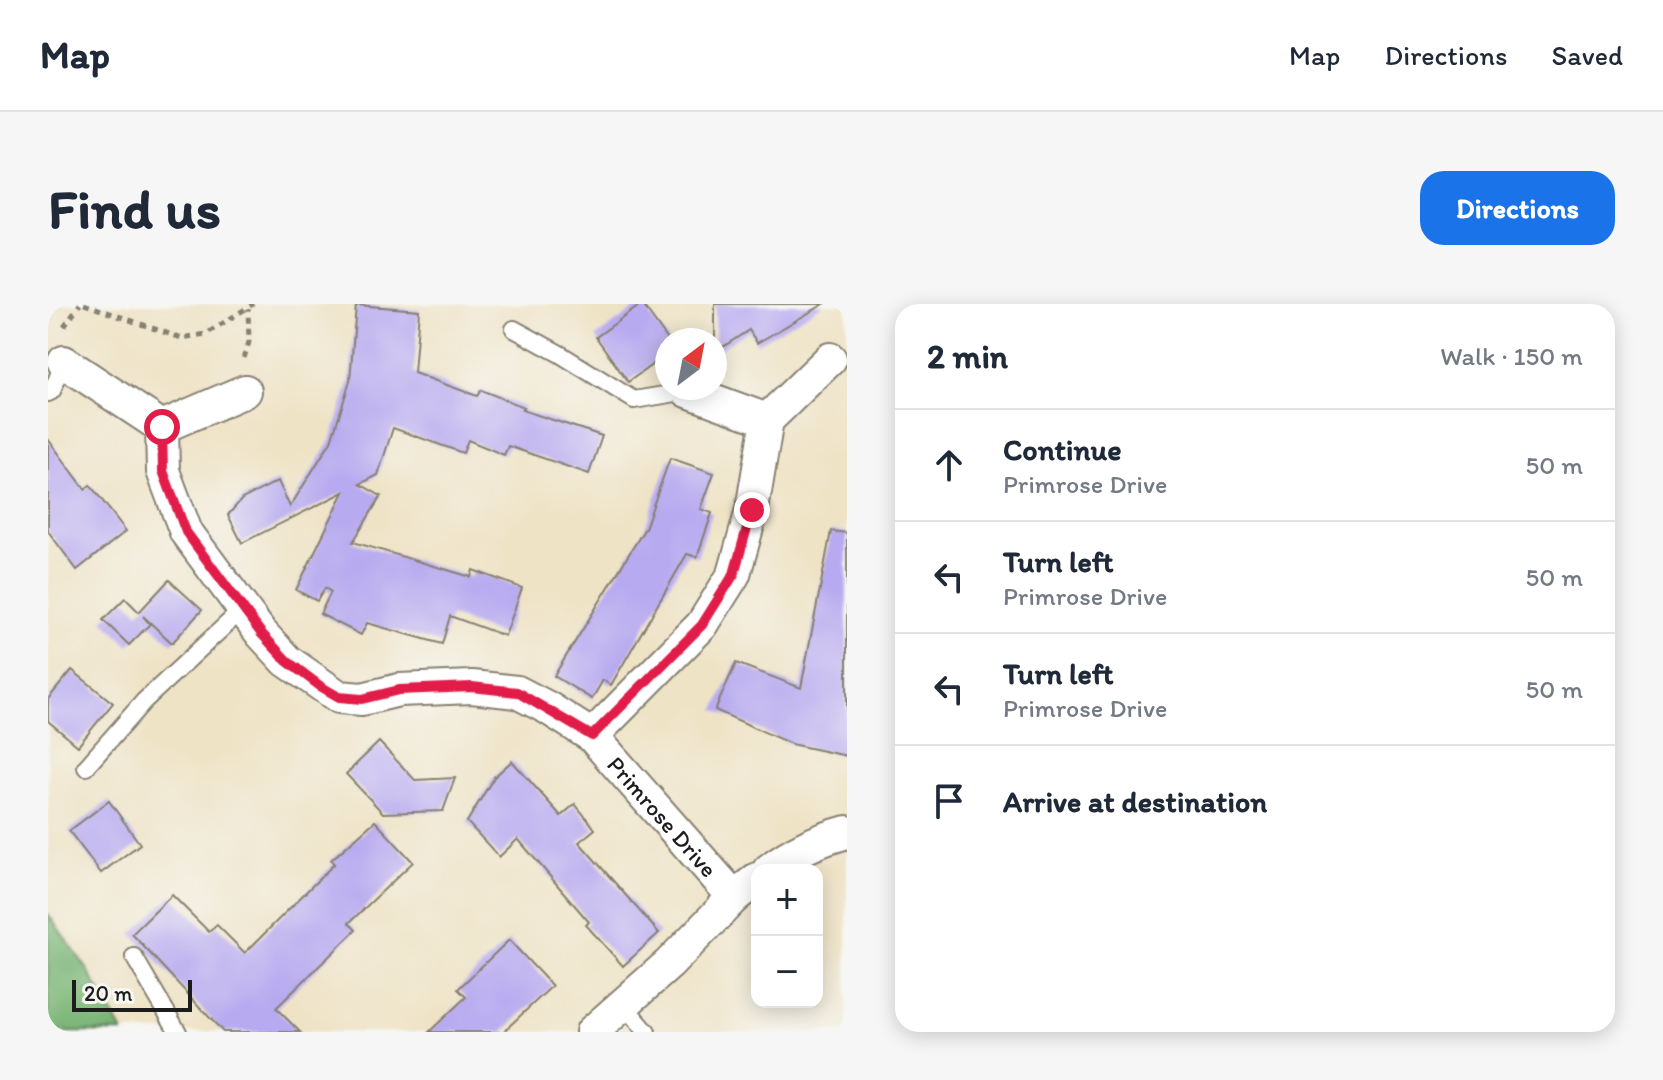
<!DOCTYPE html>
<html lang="en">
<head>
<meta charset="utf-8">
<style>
	:root { --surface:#fff; --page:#f6f6f7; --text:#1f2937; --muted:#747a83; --line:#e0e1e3; --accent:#1a73e8 }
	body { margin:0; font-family:Itim,sans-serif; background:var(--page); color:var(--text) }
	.controls { position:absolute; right:24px; bottom:24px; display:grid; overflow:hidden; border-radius:16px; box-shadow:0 4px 20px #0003 }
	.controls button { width:72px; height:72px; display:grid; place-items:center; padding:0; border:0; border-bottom:2px solid var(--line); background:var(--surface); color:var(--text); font:40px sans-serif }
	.compass { position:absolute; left:607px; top:24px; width:72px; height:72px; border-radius:50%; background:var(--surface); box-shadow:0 4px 20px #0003; rotate:32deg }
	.scale { position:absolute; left:24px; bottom:20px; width:120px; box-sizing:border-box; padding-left:8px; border:4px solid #1c1c1c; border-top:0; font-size:22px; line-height:28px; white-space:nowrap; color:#1c1c1c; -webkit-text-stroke:6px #f6f6f2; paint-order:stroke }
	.stop { position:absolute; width:24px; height:24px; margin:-18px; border:6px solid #e11d48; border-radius:50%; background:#fff }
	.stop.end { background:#e11d48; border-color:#fff; box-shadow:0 2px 8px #0008 }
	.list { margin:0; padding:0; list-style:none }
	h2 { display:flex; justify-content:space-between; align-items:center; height:104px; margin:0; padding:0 32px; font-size:34px }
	h2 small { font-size:26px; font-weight:400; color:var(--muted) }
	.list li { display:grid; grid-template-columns:52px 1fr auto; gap:24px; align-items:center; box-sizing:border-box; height:112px; padding:0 32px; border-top:2px solid var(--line) }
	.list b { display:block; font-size:30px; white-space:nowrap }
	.list p { margin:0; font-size:26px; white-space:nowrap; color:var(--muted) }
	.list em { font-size:26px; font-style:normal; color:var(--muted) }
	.icon { flex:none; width:44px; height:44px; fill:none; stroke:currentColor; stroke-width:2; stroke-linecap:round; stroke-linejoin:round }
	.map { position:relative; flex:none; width:799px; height:728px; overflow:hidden; border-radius:24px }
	header { display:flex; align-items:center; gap:48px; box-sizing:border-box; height:112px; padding:0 40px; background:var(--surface); border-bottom:2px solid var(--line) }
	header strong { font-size:38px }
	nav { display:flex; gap:44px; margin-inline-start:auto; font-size:28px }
	.intro { display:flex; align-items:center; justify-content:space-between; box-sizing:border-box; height:192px; padding:0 48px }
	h1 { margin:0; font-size:56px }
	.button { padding:20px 36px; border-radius:24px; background:var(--accent); color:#fff; font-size:28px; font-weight:700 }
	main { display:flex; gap:48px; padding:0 48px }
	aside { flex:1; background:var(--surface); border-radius:24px; box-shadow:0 4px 20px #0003 }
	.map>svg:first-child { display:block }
	.forest { fill:#78b473; stroke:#4a6848; stroke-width:2 }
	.building { fill:#b8aaf0 }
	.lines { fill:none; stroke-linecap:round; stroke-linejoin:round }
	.lane-casing { stroke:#868071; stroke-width:20 }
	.street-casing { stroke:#868071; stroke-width:36 }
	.path { stroke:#868071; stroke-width:5; stroke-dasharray:6 6; stroke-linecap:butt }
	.lane { stroke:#fff; stroke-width:16 }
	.street { stroke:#fff; stroke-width:32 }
	.route { stroke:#e11d48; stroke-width:10 }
	.labels { text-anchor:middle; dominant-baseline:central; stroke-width:8; stroke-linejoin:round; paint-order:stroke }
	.street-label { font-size:24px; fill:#1c1c1c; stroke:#f6f6f2 }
</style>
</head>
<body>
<header>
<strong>Map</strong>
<nav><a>Map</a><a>Directions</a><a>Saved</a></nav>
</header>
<div class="intro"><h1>Find us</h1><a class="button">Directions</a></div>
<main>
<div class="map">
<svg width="799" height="728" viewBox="0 0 799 728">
	<rect width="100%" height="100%" fill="#f6f6f2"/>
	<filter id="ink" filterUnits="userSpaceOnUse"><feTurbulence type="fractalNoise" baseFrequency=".0125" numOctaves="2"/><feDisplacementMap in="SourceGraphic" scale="16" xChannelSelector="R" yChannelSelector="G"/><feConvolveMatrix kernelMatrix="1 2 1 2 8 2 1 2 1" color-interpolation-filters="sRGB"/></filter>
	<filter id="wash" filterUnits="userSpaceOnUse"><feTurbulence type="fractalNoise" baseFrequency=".006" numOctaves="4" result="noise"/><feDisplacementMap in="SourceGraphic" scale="32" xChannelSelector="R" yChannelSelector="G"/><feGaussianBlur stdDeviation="1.8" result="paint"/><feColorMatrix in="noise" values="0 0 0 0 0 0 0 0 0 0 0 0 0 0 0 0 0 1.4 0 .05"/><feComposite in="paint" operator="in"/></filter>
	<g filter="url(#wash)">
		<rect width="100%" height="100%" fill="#efe3c6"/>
		<!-- forest -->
		<polygon class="forest" points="0,610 38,663 75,728 0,728"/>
		<g id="blocks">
			<!-- building -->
			<g class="building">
				<polygon points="594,0 620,36 619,50 580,78 548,33"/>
				<polygon points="667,0 776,0 709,39 701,26 667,48"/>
				<polygon points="308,1 371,6 366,69 429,92 433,86 476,103 474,106 554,132 541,170 460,142 456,151 420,136 415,149 345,124 330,171 312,180 333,192 305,238 423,273 425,266 474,284 457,332 402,312 394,340 319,319 313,331 272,310 283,288 277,284 269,297 248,286 296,188 194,239 180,211 194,195 230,177 242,203 283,137 302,77"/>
				<polygon points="0,135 37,185 42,181 78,227 29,266 0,227"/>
				<polygon points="622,154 666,169 653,205 664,209 649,253 639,250 563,381 555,376 544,395 506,372 597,224"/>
				<polygon points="783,227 799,229 799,452 743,440 667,406 688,359 753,384"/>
				<polygon points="121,276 154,306 124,339 95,312 102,320 81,341 55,316 77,294 91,308"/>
				<polygon points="24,366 65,399 30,442 0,417 0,395"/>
				<polygon points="331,438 367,476 407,474 395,507 335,509 298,470"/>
				<polygon points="464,457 513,512 527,500 547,525 531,538 611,629 575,662 538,621 541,618 470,535 451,553 419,518 446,473"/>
				<polygon points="61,497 92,540 53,569 21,527"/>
				<polygon points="327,517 365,558 301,619 308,626 228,704 252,728 175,728 84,630 124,591 161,628 169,621 197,649 286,560 283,556"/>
				<polygon points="461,636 504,682 455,728 381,728 418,693 410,685"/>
			</g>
		</g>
	</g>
	<g filter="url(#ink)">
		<use href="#blocks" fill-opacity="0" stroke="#868071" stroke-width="2"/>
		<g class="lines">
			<!-- lane casing -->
			<g class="lane-casing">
				<g id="lane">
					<polyline points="466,25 512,50 586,96 640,87"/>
					<polyline points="0,89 4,87 16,58"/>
					<polyline points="38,463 96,397 196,304"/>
					<polyline points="86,653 130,728"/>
					<polyline points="574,699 599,728"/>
				</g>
			</g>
			<!-- street casing -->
			<g class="street-casing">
				<g id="street">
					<polyline points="16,58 114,123 197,87"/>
					<polyline points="640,87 719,116"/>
					<path id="s1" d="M114,123l1,44 23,61 75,101 26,28 52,36 23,2 37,-9 73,-3 45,5 31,16 44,28 142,161"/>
					<polyline points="544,432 654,321 686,270 704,206 719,116 782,55"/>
					<path d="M721,566c24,-19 48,-30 78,-38"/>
					<polyline points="544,728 621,660 686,593 709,575"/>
				</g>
			</g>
			<!-- path -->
			<g class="path">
				<polyline points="36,0 133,34 158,30 205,0"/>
				<polyline points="16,22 32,0"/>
				<polyline points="196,54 201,38 200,5"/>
			</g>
			<!-- lane -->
			<use href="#lane" class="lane"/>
			<!-- street -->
			<use href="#street" class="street"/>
		</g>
	</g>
	<g class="lines" filter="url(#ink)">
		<!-- route -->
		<polyline class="route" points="114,123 115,167 138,228 213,329 239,357 272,382 291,393 314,395 351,386 424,383 469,388 544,432 654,321 686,270 704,206"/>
	</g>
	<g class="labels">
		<!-- street labels -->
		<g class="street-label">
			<text stroke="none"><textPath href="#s1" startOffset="710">Primrose Drive</textPath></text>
		</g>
	</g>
</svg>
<div class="controls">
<button>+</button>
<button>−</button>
</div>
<svg class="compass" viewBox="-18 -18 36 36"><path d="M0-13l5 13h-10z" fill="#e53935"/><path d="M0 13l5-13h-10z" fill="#747a83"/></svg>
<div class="scale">20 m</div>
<div class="stop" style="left:114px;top:123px"></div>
<div class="stop end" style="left:704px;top:206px"></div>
</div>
<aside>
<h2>2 min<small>Walk · 150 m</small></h2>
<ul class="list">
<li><svg class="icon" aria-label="ahead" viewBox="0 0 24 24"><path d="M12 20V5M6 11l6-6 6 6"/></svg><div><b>Continue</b><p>Primrose Drive</p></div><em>50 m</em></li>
<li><svg class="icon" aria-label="left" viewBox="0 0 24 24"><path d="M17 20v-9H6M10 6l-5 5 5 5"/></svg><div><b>Turn left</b><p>Primrose Drive</p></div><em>50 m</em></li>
<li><svg class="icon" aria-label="left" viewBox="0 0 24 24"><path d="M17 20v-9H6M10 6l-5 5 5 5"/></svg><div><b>Turn left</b><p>Primrose Drive</p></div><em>50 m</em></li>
<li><svg class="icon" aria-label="arrive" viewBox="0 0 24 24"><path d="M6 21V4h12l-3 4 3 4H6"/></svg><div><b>Arrive at destination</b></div></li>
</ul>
</aside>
</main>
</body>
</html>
